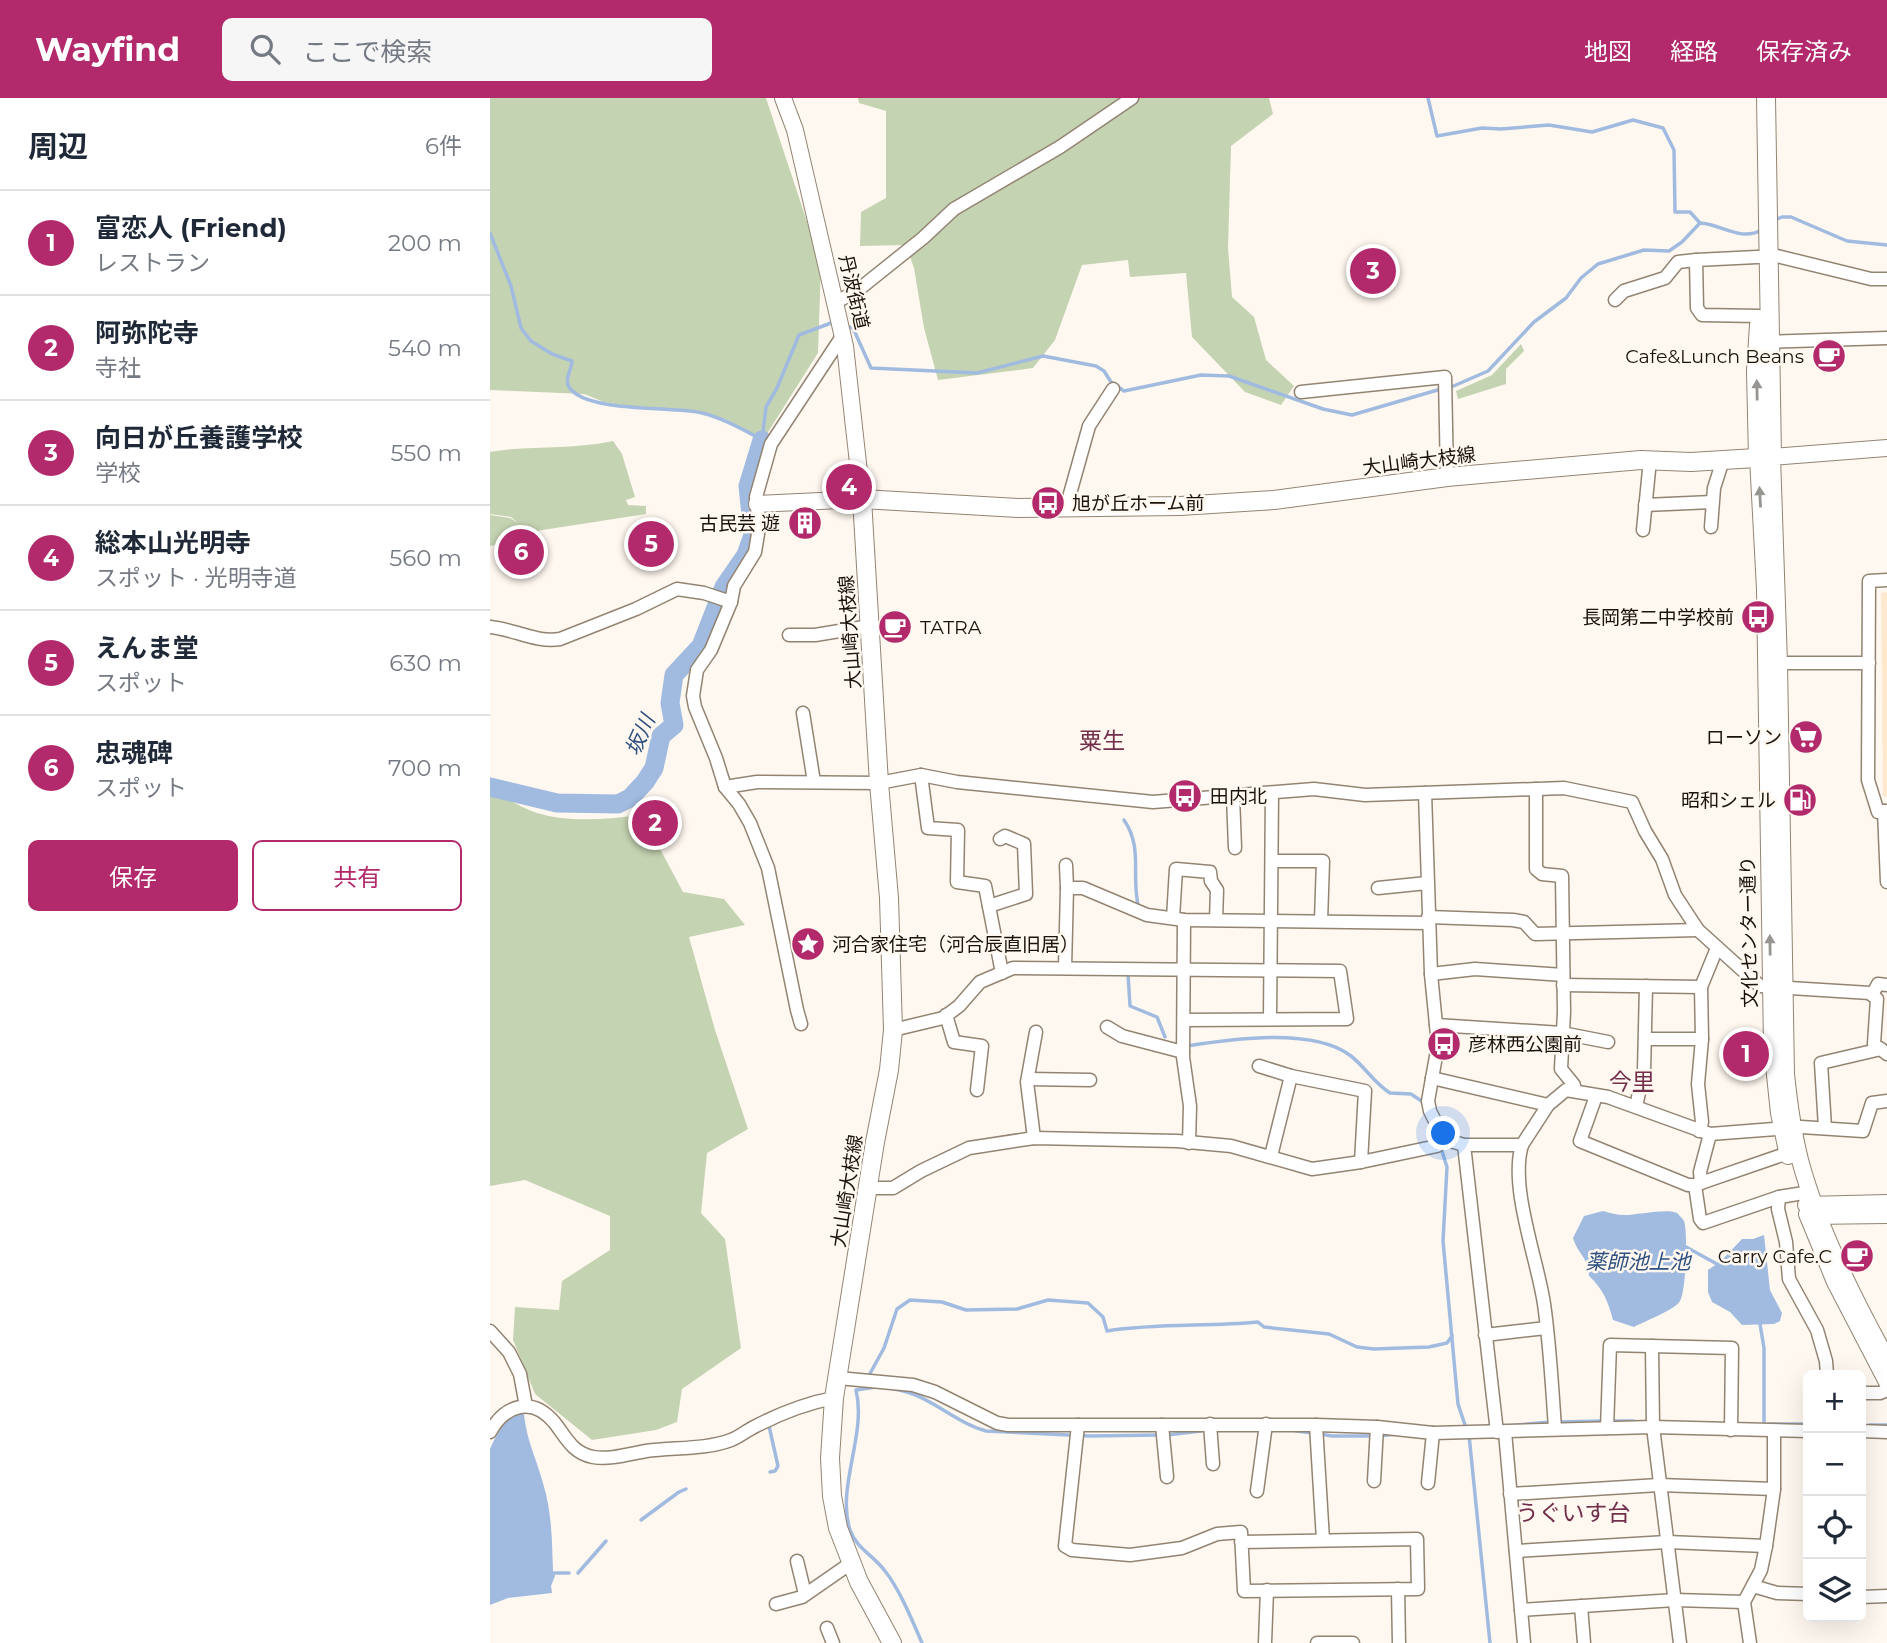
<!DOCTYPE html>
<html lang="ja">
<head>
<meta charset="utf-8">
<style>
	:root { --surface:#fff; --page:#f6f6f7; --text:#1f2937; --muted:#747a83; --line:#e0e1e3; --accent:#b22a6b }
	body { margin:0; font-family:Montserrat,"Noto Sans JP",sans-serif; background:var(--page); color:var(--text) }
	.controls { position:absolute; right:21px; bottom:21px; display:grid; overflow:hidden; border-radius:10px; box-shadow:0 7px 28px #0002 }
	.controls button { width:63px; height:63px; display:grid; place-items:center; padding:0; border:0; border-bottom:2px solid var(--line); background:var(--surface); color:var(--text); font:35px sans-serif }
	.you { position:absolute; left:954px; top:1036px; width:24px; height:24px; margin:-18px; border:5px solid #fff; border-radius:50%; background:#1a73e8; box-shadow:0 0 0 10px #1a73e833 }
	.badge { display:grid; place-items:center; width:46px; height:46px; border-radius:50%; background:var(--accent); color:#fff; font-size:23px; font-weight:700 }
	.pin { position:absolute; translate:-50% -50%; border:4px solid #fff; box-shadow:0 2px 7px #0006 }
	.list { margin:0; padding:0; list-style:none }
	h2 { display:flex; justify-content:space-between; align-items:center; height:91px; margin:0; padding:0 28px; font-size:30px }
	h2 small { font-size:23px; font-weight:400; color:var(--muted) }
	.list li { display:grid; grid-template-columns:46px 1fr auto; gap:21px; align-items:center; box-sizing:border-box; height:105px; padding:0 28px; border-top:2px solid var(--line) }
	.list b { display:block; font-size:26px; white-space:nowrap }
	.list p { margin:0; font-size:23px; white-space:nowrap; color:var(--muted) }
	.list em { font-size:23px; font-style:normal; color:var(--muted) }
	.actions { display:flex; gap:14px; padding:21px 28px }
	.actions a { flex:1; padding:16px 0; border:2px solid var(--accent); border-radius:10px; text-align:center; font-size:24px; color:var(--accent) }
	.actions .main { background:var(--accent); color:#fff }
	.icon { flex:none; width:38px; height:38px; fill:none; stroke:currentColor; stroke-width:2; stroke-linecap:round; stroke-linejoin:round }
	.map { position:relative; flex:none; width:1397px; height:1545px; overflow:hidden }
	header { display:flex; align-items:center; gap:42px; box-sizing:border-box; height:98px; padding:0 35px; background:var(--accent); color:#fff }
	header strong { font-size:33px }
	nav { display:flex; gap:38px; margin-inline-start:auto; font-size:24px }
	.search { width:490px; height:63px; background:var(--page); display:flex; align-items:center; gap:18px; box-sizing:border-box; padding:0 24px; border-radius:10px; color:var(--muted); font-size:26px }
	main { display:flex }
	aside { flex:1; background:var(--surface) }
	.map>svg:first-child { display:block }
	.built { fill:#fee9ce }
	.green { fill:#c4d3b1 }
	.water { fill:#a1bbe0 }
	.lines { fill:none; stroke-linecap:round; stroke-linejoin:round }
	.stream { stroke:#a1bbe0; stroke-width:3.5 }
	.river { stroke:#a1bbe0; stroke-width:19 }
	.street-casing { stroke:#938472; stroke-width:15 }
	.secondary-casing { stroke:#938472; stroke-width:18 }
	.primary-casing { stroke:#938472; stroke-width:20 }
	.street { stroke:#fff; stroke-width:12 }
	.secondary { stroke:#fff; stroke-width:16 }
	.primary { stroke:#fff; stroke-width:18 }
	.oneway { fill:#979592 }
	.labels { text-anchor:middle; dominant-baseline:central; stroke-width:5; stroke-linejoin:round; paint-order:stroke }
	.street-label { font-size:19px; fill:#18130c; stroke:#fff8f0 }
	.poi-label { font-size:19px; fill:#18130c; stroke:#fff8f0; text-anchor:end }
	.water-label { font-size:21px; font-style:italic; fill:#2e5181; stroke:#fff8f0 }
	.quarter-label { font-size:23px; fill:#722f4b; stroke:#fff8f0 }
</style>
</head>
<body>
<header>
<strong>Wayfind</strong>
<div class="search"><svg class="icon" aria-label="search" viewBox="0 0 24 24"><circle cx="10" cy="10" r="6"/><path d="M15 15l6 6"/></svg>ここで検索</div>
<nav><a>地図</a><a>経路</a><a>保存済み</a></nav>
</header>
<main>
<aside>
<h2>周辺<small>6件</small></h2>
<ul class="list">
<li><span class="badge">1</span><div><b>富恋人 (Friend)</b><p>レストラン</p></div><em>200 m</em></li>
<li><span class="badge">2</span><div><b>阿弥陀寺</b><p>寺社</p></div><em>540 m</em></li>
<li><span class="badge">3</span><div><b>向日が丘養護学校</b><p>学校</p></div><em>550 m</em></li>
<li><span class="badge">4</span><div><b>総本山光明寺</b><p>スポット · 光明寺道</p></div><em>560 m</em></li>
<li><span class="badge">5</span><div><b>えんま堂</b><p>スポット</p></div><em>630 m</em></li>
<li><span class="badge">6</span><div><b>忠魂碑</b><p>スポット</p></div><em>700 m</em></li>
</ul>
<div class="actions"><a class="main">保存</a><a>共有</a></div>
</aside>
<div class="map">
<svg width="1397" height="1545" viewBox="0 0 1397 1545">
	<rect width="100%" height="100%" fill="#fff8f0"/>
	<!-- built -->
	<polygon class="built" points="1397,494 1397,699 1393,698 1391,495"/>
	<!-- green -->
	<g class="green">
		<polygon points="0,0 276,0 331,166 328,255 273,342 237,322 210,313 137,308 114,304 94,296 0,292"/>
		<polygon points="368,0 779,0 783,16 741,48 738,150 742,199 764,219 776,262 804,288 791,307 755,294 702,239 696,175 640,179 638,162 592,167 565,242 543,270 448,282 434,230 424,170 416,147 370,148 371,114 396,100 396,13 369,5"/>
		<polygon points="1031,246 1034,253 1016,271 1016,286 968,301 966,293 1002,277"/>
		<path d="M123,343l9,13 13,43 -9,3 2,5 18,1v8l-110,17h-16l-3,-7 1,16 -28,6v-31l20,3 8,5 -7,-6 -21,-3v-62c41,-7 82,-2 123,-11z"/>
		<path d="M0,696c16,2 31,14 47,19 33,10 71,6 105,2l41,77 41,7 21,26 -56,12 26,93 33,99 -41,24 -6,60 24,26 16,109 -59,41 -5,33 -21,8 -64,10 -57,-46 -22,-54 2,-33 44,3 3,-29 48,-31v-34l-85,-36 -35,6z"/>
	</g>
	<!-- water -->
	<g class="water">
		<path d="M1113,1113c7,2 14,4 22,4 11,0 43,-7 52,-2 1,1 7,7 7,8 4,9 2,71 -4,80 -5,9 -35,20 -46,26l-21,-7c-5,-19 -10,-31 -24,-44 -1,-20 -11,-21 -16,-38l11,-22z"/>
		<polygon points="1274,1137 1280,1192 1292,1215 1290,1223 1284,1226 1252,1227 1240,1214 1222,1204 1218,1194 1218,1172 1231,1163 1252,1141 1263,1141"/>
		<path d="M26,1316h8c3,28 12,43 19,69 9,29 9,58 10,88l2,5 -4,10 1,7 -44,5 -18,7v-156c6,-14 13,-27 26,-35z"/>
	</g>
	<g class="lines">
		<!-- stream -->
		<g class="stream">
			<path d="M938,0l9,38 45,-8 19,1 48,-4 43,7 41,-12 30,8 11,22 1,62h15l10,11c21,1 41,19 61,7"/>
			<polyline points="1282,123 1292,119 1301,119 1357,143 1397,147"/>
			<path d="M0,135l21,53 10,42 10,13 21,13 20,7c0,8 -8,18 -3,26 16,26 105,19 133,26 21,5 41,16 60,27l4,-33 11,-19 22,-53 32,-12 4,1"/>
			<polyline points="356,228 363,230 381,270 487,275 553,258 606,268 614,273 621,284 634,293 711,277 739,278 833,311 862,317 951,291"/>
			<polyline points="959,290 998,273 1044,224 1076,200 1091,180 1108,166 1154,152 1179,153 1192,144 1210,125"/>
			<path d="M634,722c20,29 6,57 15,89"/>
			<polyline points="638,876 640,908 667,919 675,939"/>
			<path d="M697,948c44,-7 127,-19 164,10 14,11 23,27 39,37l21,1 12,8"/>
			<polyline points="951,1050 957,1069 953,1143 968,1306 976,1330"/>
			<polyline points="1196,1149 1227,1166"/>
			<polyline points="1270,1226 1274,1250 1274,1326"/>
			<path d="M377,1281l17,-31 13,-39 13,-9 32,2 24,8 51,-1 31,-9 40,3 15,14 4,14c50,-8 101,-4 151,-9l6,5 65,7 28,13 17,2 55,-2 18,-4 5,-7"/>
			<path d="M386,1289l-20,3c11,44 -20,98 -6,140 6,18 24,26 35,41 15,19 27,49 37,72"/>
			<path d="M404,1291c35,5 59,33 92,42l104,5 69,-1"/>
			<polyline points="1121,1323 1144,1323"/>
			<polyline points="1068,1324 1113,1323"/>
			<polyline points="1278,1326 1318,1326"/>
			<polyline points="1026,1327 1061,1324"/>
			<polyline points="1380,1327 1397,1327"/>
			<polyline points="279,1328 288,1368 285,1373 280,1374"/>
			<polyline points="806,1333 823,1335"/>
			<polyline points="830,1336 842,1338 882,1338"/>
			<polyline points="677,1337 711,1333"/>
			<polyline points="979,1337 1000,1545"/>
			<polyline points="890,1338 906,1336"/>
			<polyline points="151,1422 189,1394 196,1391"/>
			<polyline points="64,1475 79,1475"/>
			<polyline points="88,1475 116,1443"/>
		</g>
		<!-- river -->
		<polyline class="river" points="0,689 67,705 128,706 140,700 155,684 164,670 171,638 184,627 180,605 184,577 211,548 234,489 256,457 263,437 258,388 272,342"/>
		<!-- street casing -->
		<g class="street-casing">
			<g id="street">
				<polyline points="1125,202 1134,193 1175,180 1188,164 1206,162"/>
				<polyline points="345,205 368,192 433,140 464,111 570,49 642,0"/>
				<polyline points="1269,218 1212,217 1207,210 1206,162 1287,158 1381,181 1397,181"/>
				<polyline points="1273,244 1397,240"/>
				<polyline points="811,294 955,279 957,379"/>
				<polyline points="1155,407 1222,404"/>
				<polyline points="576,410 599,328 623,291"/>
				<polyline points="1221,429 1224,390 1233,362"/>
				<polyline points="1153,432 1160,362"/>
				<polyline points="1397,482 1379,483 1378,682 1388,714 1397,713"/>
				<path d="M0,529c24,2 46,16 70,12l76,-30 41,-20 27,4 27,9"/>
				<polyline points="299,537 325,537 380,528"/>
				<polyline points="1281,565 1379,565"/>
				<polyline points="313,615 324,684"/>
				<polyline points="431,677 438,730 468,732 467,784 495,788 512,875"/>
				<polyline points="235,689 267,684 389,685 431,677 467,684 663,704 824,691 875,697 1074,690 1142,704 1155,733 1172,761 1185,797 1208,832 1270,888 1380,895 1387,901 1384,946 1397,956"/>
				<polyline points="1046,691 1046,771 1052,776 1072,778 1074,914 1071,971 1084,987 1084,993"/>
				<path d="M935,695l6,181 7,71 -10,56 2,10 14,28 20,6h58c-13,42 16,116 22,159 6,41 8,83 11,124"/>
				<polyline points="743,698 745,750"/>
				<polyline points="1394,713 1397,784"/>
				<polyline points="782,763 833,763 831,823"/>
				<polyline points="576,767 577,790"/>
				<polyline points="888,790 937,785"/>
				<polyline points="499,808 536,796 534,746 515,738 510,741"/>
				<polyline points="938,819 1023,822 1034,824 1045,836 1208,832"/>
				<polyline points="683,820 686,771 720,774 721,783 727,792 726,822"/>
				<polyline points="694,822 693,959 700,1008 699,1045"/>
				<polyline points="575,870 577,790 593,790 657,817 694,822 939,825"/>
				<polyline points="941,876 985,871 1073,877"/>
				<polyline points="1073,887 1211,889"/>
				<polyline points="1382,897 1388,886 1397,887"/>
				<polyline points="456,917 464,944 492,948 487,992"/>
				<polyline points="780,921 782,695"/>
				<polyline points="311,926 307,912 278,770 260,725 249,706 235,689 226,660 205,609 203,598 207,572 221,552 241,504 244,488 265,454 269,430 266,399 281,346 353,237"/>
				<polyline points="946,927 1072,935 1118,944"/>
				<polyline points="617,929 632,938 693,954"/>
				<polyline points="403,932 453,920 469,908 490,884 523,870 850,873 857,921 694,922"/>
				<polyline points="1156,941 1212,941"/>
				<polyline points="769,968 801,978 875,993 871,1064"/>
				<polyline points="942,980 1058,1007"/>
				<polyline points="538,981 600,982"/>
				<polyline points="1106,998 1090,1043 1198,1087 1205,1087 1298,1055"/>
				<polyline points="1146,1008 1154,973 1156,888"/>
				<polyline points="1335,1030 1331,965 1391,951"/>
				<polyline points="1209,1033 1212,1024 1208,986 1212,941 1211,889 1227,850"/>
				<polyline points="544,1040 537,984 546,934"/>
				<polyline points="974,1047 1007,1334"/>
				<polyline points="1032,1047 1058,1007 1076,992 1118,999 1220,1036"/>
				<polyline points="781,1058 801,978"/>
				<polyline points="1211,1085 1210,1074 1220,1036 1311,1029 1373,1033 1382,1005 1397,1003"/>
				<polyline points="1205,1087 1210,1121 1213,1125 1289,1099 1320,1094"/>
				<polyline points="378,1090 403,1090 431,1073 479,1050 544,1040 687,1043 741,1048 822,1071 871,1064 947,1048 954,1041"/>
				<polyline points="1289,1099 1288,1111 1296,1144 1299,1181 1327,1232 1336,1263 1337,1277"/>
				<polyline points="0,1233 19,1254 30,1276 36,1308"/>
				<polyline points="995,1237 1056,1230"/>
				<polyline points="1162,1248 1163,1329 1190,1545"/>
				<polyline points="348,1280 423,1287 445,1294 507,1325 518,1327 826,1327 887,1329 943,1335 1163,1329 1318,1333"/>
				<polyline points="1371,1295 1390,1295 1397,1292"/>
				<polyline points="720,1326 723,1366"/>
				<polyline points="588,1327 575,1448 582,1452 640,1457 692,1450 727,1436 751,1434 754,1493 928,1491 927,1441 751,1444"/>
				<polyline points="672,1327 677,1379"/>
				<polyline points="826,1327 833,1442"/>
				<polyline points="1117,1330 1120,1247 1242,1250 1241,1332"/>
				<polyline points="1371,1333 1397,1334"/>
				<path d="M0,1334c15,-27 42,-36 64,-10 12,15 18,31 39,35 17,3 36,-3 53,-6 28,-4 58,-1 85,-11 8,-3 15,-9 23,-13 25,-13 53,-24 80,-29"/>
				<polyline points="1015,1334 1034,1545"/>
				<polyline points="884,1383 887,1329"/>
				<polyline points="938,1385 943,1335"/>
				<polyline points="767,1393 776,1326"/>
				<polyline points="1020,1396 1169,1387 1284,1391"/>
				<polyline points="1026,1453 1177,1444 1276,1448"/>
				<polyline points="307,1463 315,1496"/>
				<polyline points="1263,1488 1287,1495 1318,1496"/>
				<polyline points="908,1491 909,1545"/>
				<polyline points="1371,1499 1397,1498"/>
				<polyline points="286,1506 312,1499 361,1465"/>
				<polyline points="1091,1508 1094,1545"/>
				<polyline points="1031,1512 1185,1502 1254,1504"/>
				<polyline points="337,1530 343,1545"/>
				<polyline points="775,1545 777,1492"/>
				<polyline points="827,1545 863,1545"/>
				<polyline points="1260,1545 1254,1504 1271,1472 1276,1448 1284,1391 1284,1334"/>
			</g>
		</g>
		<!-- secondary casing -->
		<g class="secondary-casing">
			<g id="secondary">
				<path d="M1397,350l-115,9 7,206 7,411c3,29 7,58 14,86 18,67 53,138 87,199"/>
				<polyline points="1268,360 1275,491 1282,949 1289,1015 1298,1058"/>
				<polyline points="267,406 372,401 355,248 305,32 293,0"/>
				<polyline points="1316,1107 1397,1105"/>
				<polyline points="1317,1116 1345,1184 1397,1284"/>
				<polyline points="1319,1118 1397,1117"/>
			</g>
		</g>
		<!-- primary casing -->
		<g class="primary-casing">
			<g id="primary">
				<polyline points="1268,360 1266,273 1269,227"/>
				<polyline points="402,1545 369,1484 348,1430 342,1398 340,1360 344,1300 385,1044 399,972 403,932 399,800 389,685 372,401 528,410 690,408 784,402 957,379 1151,362 1201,364 1282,359 1276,0"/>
			</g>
		</g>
		<!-- street -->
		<use href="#street" class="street"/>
		<!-- secondary -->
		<use href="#secondary" class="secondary"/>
		<!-- primary -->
		<use href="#primary" class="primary"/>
	</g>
	<!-- one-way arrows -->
	<defs><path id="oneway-solid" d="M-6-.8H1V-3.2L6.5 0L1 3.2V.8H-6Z" transform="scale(1.75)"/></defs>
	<g class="oneway">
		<use href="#oneway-solid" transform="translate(1267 292) rotate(-91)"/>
		<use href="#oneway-solid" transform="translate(1270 399) rotate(-93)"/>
		<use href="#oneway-solid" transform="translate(1280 847) rotate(-91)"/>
	</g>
	<!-- icons -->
	<defs>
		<g id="cafe-disc" transform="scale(1.75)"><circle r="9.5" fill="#b22a6b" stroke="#fff8f0"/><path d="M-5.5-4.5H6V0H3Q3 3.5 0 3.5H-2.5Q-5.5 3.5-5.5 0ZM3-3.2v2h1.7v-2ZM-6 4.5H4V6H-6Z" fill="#fff"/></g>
		<g id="bus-disc" transform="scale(1.75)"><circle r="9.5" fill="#b22a6b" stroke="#fff8f0"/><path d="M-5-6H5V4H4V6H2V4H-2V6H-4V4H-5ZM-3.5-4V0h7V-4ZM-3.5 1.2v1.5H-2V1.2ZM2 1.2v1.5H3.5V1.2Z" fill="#fff"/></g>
		<g id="building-disc" transform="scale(1.75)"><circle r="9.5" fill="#b22a6b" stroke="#fff8f0"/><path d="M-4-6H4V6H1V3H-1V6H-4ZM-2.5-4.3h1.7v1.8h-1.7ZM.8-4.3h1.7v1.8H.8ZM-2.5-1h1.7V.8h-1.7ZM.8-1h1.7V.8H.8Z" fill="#fff"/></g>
		<g id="supermarket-disc" transform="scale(1.75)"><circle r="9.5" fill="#b22a6b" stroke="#fff8f0"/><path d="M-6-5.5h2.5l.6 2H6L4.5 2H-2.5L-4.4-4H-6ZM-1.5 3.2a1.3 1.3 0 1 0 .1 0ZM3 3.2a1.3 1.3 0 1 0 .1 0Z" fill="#fff"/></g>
		<g id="fuel-disc" transform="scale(1.75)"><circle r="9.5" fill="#b22a6b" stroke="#fff8f0"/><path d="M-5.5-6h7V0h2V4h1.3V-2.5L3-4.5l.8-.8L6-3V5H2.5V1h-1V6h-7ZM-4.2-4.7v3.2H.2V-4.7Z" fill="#fff"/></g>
		<g id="sight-disc" transform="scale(1.75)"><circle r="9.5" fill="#b22a6b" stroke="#fff8f0"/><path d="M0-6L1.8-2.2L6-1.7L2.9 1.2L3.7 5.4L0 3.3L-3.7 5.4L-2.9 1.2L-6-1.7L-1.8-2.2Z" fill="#fff"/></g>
	</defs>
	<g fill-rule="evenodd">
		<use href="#cafe-disc" x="1339" y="258"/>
		<use href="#bus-disc" x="558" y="405"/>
		<use href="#building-disc" x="315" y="425"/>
		<use href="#bus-disc" x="1268" y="519"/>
		<use href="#cafe-disc" x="405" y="529"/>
		<use href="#supermarket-disc" x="1316" y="639"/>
		<use href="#bus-disc" x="695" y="698"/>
		<use href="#fuel-disc" x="1310" y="702"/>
		<use href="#sight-disc" x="318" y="846"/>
		<use href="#bus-disc" x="954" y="946"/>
		<use href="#cafe-disc" x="1367" y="1158"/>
	</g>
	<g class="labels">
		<!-- street labels -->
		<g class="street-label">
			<text transform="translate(364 194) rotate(77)">丹波街道</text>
			<text transform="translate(929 363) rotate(-7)">大山崎大枝線</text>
			<text transform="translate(360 534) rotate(-94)">大山崎大枝線</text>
			<text transform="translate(1259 834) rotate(-91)">文化センター通り</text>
			<text transform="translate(357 1093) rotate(-81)">大山崎大枝線</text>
		</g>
		<!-- poi labels -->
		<g class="poi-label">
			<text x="1314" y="258">Cafe&amp;Lunch Beans</text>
			<text x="582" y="405" text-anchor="start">旭が丘ホーム前</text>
			<text x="290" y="425">古民芸 遊</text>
			<text x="1244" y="519">長岡第二中学校前</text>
			<text x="430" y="529" text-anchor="start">TATRA</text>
			<text x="1292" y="639">ローソン</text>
			<text x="720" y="698" text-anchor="start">田内北</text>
			<text x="1286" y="702">昭和シェル</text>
			<text x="342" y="846" text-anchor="start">河合家住宅（河合辰直旧居）</text>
			<text x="978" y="946" text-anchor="start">彦林西公園前</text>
			<text x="1342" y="1158">Carry Cafe.C</text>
		</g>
		<!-- water labels -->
		<g class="water-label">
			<text transform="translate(150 637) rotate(-66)">坂川</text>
			<text x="1148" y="1163">薬師池上池</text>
		</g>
		<!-- quarter labels -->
		<g class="quarter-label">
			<text x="612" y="643">粟生</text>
			<text x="1142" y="984">今里</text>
			<text x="1083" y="1415">うぐいす台</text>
		</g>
	</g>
</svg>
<div class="controls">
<button>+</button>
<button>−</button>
<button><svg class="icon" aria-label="locate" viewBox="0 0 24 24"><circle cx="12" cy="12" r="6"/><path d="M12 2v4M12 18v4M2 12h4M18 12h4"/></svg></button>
<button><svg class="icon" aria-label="layers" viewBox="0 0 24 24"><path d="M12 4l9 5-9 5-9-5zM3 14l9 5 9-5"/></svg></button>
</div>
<div class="you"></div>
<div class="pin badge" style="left:1256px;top:956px">1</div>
<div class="pin badge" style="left:165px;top:725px">2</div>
<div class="pin badge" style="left:883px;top:173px">3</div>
<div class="pin badge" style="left:359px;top:389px">4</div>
<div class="pin badge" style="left:161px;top:446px">5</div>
<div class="pin badge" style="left:31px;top:454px">6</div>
</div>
</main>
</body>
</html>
